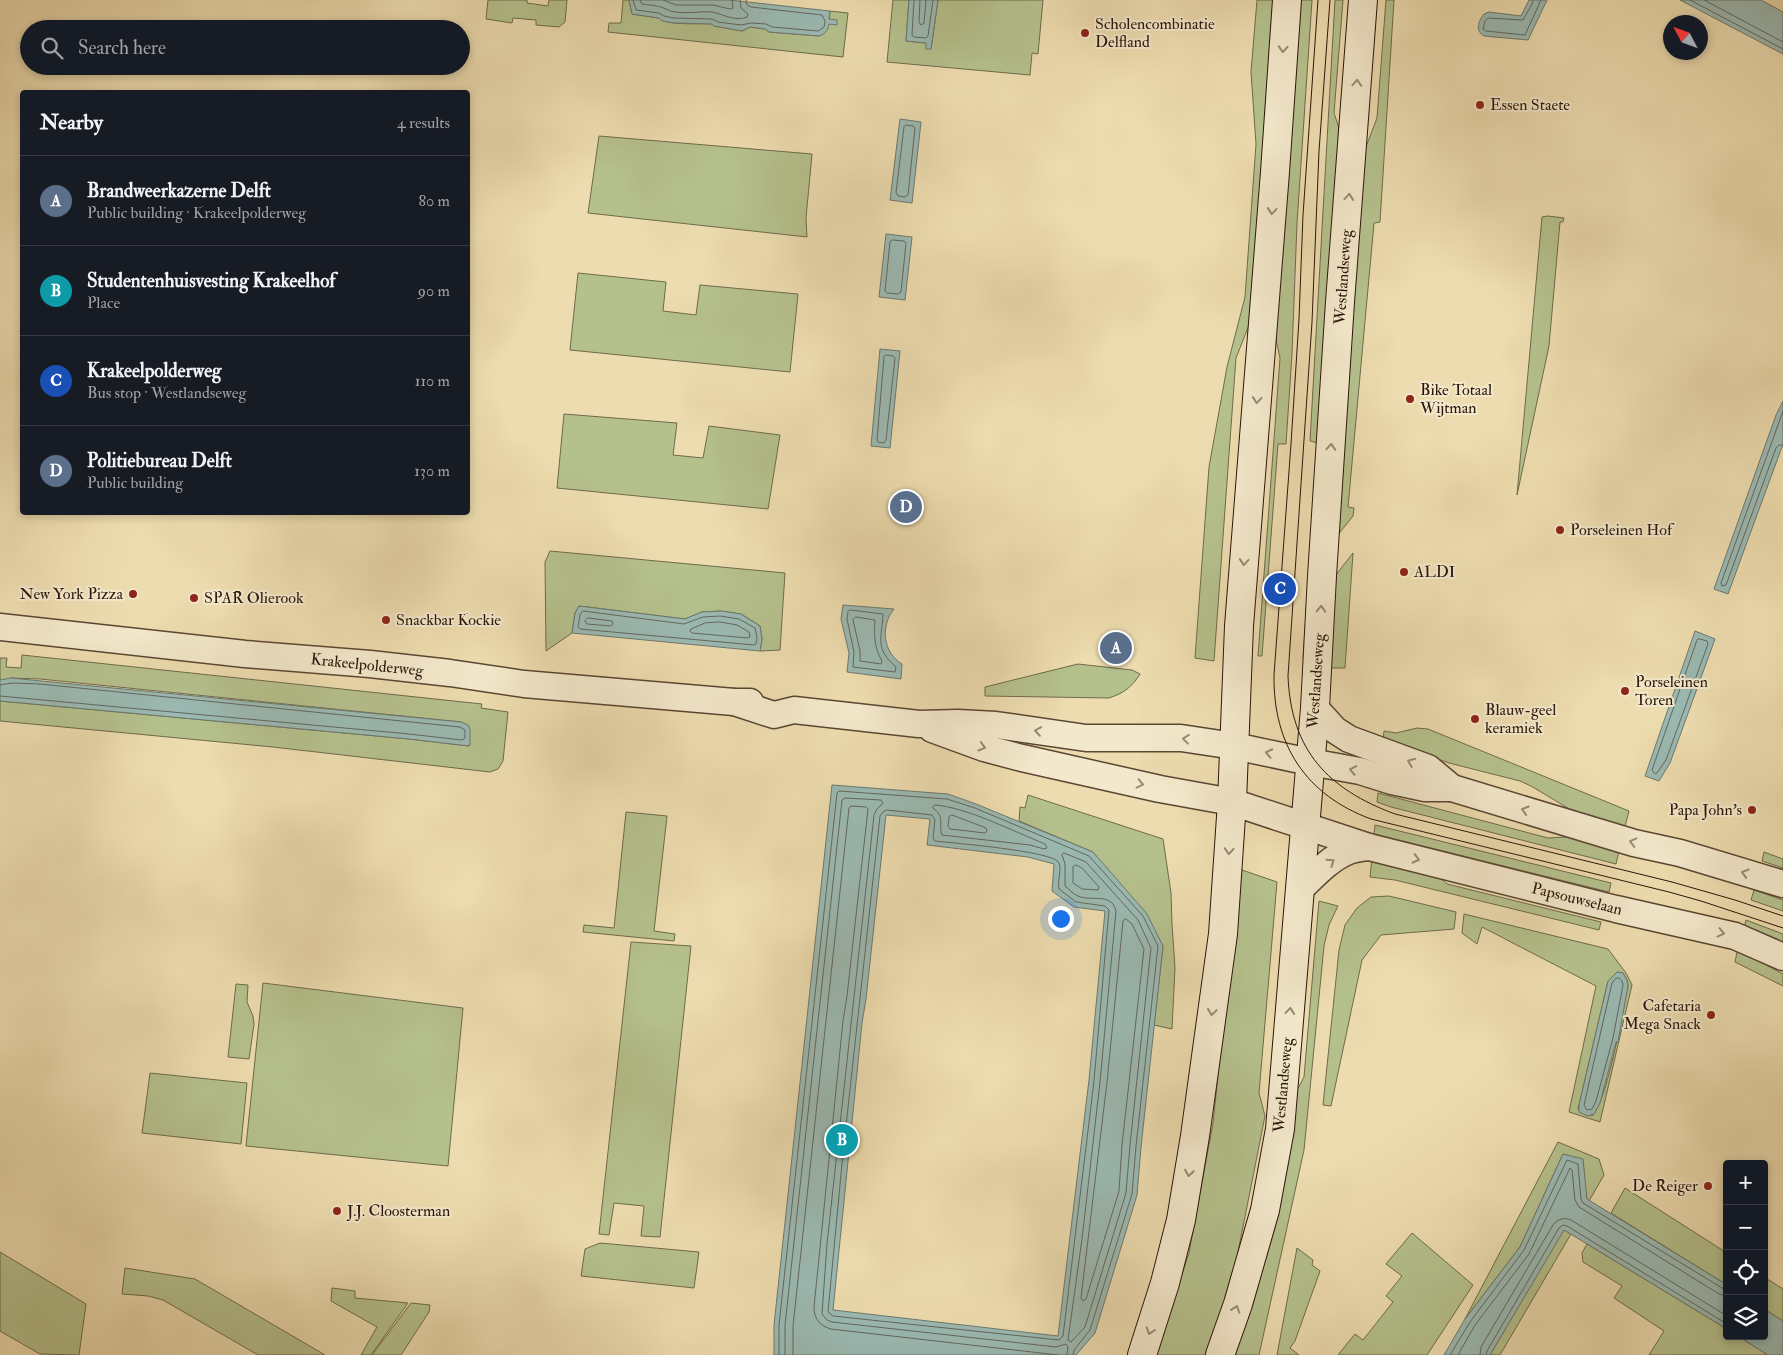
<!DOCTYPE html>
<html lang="en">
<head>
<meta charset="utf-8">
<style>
	:root { --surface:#171b24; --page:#242831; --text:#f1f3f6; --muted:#9ea1a6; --line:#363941; --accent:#c59692 }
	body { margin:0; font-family:"IM FELL Double Pica",serif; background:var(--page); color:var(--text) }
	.controls { position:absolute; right:15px; bottom:15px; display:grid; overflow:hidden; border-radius:5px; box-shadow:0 2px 8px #0003 }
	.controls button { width:45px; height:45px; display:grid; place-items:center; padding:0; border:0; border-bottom:1px solid var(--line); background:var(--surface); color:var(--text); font:25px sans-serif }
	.compass { position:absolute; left:1663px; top:15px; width:45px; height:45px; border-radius:50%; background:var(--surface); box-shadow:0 2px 8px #0003; rotate:311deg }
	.you { position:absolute; left:1060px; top:918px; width:18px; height:18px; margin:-12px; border:4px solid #fff; border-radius:50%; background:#1a73e8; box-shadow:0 0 0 8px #1a73e833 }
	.badge { display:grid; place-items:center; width:32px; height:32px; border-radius:50%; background:var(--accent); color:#fff; font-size:16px; font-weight:700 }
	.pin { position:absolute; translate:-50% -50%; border:2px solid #fff; box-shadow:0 1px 5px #0006 }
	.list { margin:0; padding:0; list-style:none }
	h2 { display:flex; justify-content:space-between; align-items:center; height:65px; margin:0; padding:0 20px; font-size:21px }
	h2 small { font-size:16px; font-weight:400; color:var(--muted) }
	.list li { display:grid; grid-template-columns:32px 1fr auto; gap:15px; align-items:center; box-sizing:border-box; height:90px; padding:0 20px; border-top:1px solid var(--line) }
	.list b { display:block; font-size:19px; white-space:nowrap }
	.list p { margin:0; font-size:16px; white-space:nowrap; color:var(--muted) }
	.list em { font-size:16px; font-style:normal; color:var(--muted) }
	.icon { flex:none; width:28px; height:28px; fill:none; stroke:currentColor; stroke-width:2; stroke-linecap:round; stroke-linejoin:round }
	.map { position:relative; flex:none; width:1783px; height:1355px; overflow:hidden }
	.search { position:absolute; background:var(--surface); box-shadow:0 2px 8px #0003; left:20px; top:20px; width:450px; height:55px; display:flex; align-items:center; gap:12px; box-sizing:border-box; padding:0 18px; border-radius:28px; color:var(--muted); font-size:19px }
	.panel { position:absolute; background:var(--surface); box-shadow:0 2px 8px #0003; left:20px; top:90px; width:450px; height:425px; border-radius:5px }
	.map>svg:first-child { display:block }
	.green { fill:#b5c18d; stroke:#6f6a4b; fill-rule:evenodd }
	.water { fill:#9bbab3; stroke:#6d786f; fill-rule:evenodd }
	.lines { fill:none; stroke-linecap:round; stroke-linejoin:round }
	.shore { stroke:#62675e; stroke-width:1 }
	.tertiary-casing { stroke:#5a4632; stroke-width:29 }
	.secondary-casing { stroke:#291409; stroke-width:30 }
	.tertiary { stroke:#f3e8cb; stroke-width:26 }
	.secondary { stroke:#f3e8cb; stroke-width:28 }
	.tram { stroke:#291409; stroke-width:1 }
	.oneway { stroke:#988974 }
	.poi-dot { fill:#8f2418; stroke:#f3e8cb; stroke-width:2 }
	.labels { text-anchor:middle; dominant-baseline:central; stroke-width:4; stroke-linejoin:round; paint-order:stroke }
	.poi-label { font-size:16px; fill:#291409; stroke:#f3e8cb; text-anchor:start }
	.street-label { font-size:16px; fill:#291409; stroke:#f3e8cb }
</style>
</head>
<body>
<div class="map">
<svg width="1783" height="1355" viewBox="0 0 1783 1355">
	<rect width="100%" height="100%" fill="#eddcaf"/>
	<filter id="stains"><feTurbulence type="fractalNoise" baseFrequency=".004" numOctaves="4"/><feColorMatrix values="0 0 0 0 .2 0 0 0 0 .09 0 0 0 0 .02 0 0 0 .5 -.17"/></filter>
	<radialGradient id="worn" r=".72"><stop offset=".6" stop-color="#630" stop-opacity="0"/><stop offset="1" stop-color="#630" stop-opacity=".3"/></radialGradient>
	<!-- green -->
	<g class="green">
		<polygon points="488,0 527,0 527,3 548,6 549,0 567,0 565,22 559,27 536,25 536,20 513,18 512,23 486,19"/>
		<path d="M623,0h6l3,14 27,4c8,8 41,5 53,6l2,2 28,5 8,-4 15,2 4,3 50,4 10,-12 1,-13 18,2 -5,44 -235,-25 1,-9h12z"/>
		<polygon points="893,0 909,0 906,41 927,43 931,49 938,0 1043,0 1038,54 1032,53 1030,75 887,62"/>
		<polygon points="1257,0 1273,0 1251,320 1236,358 1214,661 1195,658 1209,467 1227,367 1245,297 1256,144 1251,72"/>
		<polygon points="1295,0 1312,0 1297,223 1292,354 1286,444 1278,444 1262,656 1258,656 1280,358 1272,322"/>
		<polygon points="1335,0 1343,0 1334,113 1345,146 1307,659 1303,658 1318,443 1310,441"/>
		<polygon points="1386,0 1394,0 1380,222 1374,223 1348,507 1354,508 1353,516 1337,536 1364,152 1377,118"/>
		<polygon points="599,136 812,154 806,218 807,237 588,213"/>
		<polygon points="1548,216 1564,218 1563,222 1560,222 1549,346 1517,495 1542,217"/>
		<polygon points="578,273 666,282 663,311 696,315 700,285 798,294 790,372 570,350"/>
		<polygon points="564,414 677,423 673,455 703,458 709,426 780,435 768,509 557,488"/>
		<polygon points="550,551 785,573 780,650 760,651 762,639 760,626 741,614 721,611 702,612 685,619 579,606 575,613 572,633 546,651 545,562"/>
		<polygon points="1353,553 1345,668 1328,668 1335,576"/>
		<polygon points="22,655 482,704 481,708 508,712 503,761 498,769 490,772 273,747 0,721 0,701 409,739 469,746 470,744 461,722 40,679 11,678 0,685 0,658 7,658 6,667 21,668"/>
		<path d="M1078,664l54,6 8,4c-8,13 -16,19 -31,24l-124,-2v-9z"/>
		<polygon points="1417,728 1428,729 1629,811 1623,834 1601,828 1531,786 1520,781 1449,763 1383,740 1384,731 1396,733"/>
		<polygon points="1378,793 1548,838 1584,836 1619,851 1616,864 1391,807 1377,802"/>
		<polygon points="1028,795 1163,839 1171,893 1172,924 1175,968 1172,1029 1154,1025 1163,946 1093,852 1019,821 1020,807 1025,808"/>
		<polygon points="626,812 667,816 654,931 675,934 674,941 583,932 584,925 614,928"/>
		<polygon points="1375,825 1611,883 1609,892 1374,834"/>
		<polygon points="1764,852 1783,859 1783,868 1762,861"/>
		<polygon points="1372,858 1436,874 1447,884 1601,922 1599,930 1395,880 1370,877"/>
		<polygon points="1242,870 1277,882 1259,1093 1265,1116 1231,1287 1208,1355 1153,1355 1170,1311 1189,1253 1213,1123 1237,897"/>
		<polygon points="1754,890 1783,900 1783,911 1751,900"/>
		<polygon points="1389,896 1456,912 1454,929 1381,935 1362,960 1331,1106 1323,1105 1339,950 1345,925 1357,908 1371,897"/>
		<polygon points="1319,901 1338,906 1329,925 1324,946 1304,1150 1259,1355 1231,1355 1295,1094 1304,1077"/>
		<path d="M1464,914l144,35 18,24 6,12 -32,137 -31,-10 27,-126 -114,-59 -5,17 -15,-11zM1617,972l6,1 4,7 1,6c-5,24 -21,116 -36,130l-9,-3 -5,-4 1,-4 29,-124z"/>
		<polygon points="1746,920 1783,934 1783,952 1743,931"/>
		<polygon points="631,942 691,946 660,1237 641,1236 644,1206 614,1203 609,1235 599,1234"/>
		<polygon points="1738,947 1745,949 1751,957 1783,974 1783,986 1735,962"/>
		<polygon points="263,983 463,1008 448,1166 246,1146"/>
		<polygon points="236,984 248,985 247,1002 253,1016 254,1024 249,1059 228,1057"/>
		<polygon points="150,1073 247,1083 241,1144 142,1133"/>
		<polygon points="1558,1142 1599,1159 1604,1175 1589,1201 1586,1199 1583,1160 1563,1154 1520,1247 1465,1319"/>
		<polygon points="1625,1188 1727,1253 1727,1285 1611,1213"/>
		<polygon points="1564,1229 1571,1234 1500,1355 1490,1355"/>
		<polygon points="1412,1233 1473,1285 1427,1355 1338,1355 1355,1334 1363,1340 1393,1302 1386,1296 1402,1276 1386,1264"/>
		<polygon points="600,1243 699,1252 694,1288 581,1276 585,1249"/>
		<polygon points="1587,1244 1727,1329 1727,1336 1738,1336 1768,1355 1649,1355 1664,1331 1614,1298 1622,1286 1583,1262 1582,1253"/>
		<polygon points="1297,1248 1313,1260 1312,1265 1320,1271 1295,1341 1290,1348 1299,1355 1277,1355"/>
		<polygon points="0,1252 86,1304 79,1355 40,1354 0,1331"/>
		<polygon points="125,1268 195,1279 325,1355 258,1355 163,1300 148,1296 122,1294"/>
		<polygon points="1764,1277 1783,1289 1783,1321 1764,1309"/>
		<polygon points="332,1288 355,1291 355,1298 408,1303 371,1355 361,1355 377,1327 331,1301"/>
		<polygon points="411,1303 430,1305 429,1312 401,1355 372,1355"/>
	</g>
	<!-- water -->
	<g class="water">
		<path d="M629,0h100l101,11 -1,8 8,1v5l-8,-1c-1,7 -4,10 -10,12l-50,-4 -4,-3 -15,-2 -8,4 -28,-5 -2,-2 -38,-1 -12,-2 -3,-3 -27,-4z"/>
		<polygon points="909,0 938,0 931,49 926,49 926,43 906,41"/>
		<path d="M1529,0h18l-19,40 -44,-4c-9,-5 -6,-15 0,-22l5,-2 32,4z"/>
		<polygon points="1680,0 1761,0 1783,12 1783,54"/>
		<polygon points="900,119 921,122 912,203 890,200"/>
		<polygon points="886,234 912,237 905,300 879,297"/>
		<polygon points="880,349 900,351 890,448 871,446"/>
		<polygon points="1783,401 1783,444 1728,594 1714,589 1776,415"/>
		<path d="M843,605l51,4c-14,17 -11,44 8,55l-1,15 -54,-7 2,-19 -8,-34z"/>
		<polygon points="579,606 685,619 702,612 721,611 741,614 760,626 762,639 760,651 572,633 575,613"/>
		<polygon points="1695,631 1715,639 1670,763 1659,781 1645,776"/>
		<polygon points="11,678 461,722 468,725 470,729 470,744 469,746 409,739 0,701 0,680"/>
		<path d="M832,785l116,9 28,10 117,48 54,62 16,32 -22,201 -4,48 -42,138 -19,22h-302v-30zM886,815l44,4 -3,26 101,12 26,7 -2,27 22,16 31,4 -16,169 -31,256 -225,-26 29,-287 4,-24z"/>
		<polygon points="1617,972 1623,973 1627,980 1628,986 1619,1036 1618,1042 1616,1042 1600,1103 1594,1114 1588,1116 1579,1112 1579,1105 1608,981"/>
		<polygon points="1563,1154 1583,1159 1587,1199 1727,1285 1727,1329 1564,1230 1490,1355 1444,1355 1465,1319 1520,1247"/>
		<polygon points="1764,1309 1783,1321 1783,1355 1768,1355 1738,1336 1764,1336"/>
	</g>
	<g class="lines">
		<!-- shore -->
		<g class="shore">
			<polyline points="633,0 636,10 659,13 664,16 674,18 712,19 718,22 741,25 751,23 766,24 772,27 818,31 824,27 825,21 822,15 751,7 747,5 746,0"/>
			<path d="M640,0l2,4c6,1 13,1 19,3 6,2 9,5 15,5 12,2 24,-1 36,0 11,2 23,10 35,5l1,-3 -7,-6 -1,-8"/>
			<polyline points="663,0 676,5 713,5 730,9 733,8 732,0"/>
			<polyline points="914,0 912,35 914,37 926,38 928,36 933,0"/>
			<polyline points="920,0 919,22 921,25 924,23 926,0"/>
			<polyline points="1533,0 1532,4 1523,20 1488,18 1485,21 1483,29 1486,31 1525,35 1541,0"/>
			<polyline points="1690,0 1783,49"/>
			<polyline points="1704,0 1783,42"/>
			<polygon points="906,125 913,126 915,128 908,195 905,197 898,196 896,193 904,127"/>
			<polygon points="893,240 904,241 906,243 901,292 898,294 887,293 885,291 890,242"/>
			<polygon points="886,355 893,356 895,358 886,440 884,443 878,442 877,440 884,357"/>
			<polyline points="1783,411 1721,583 1722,586 1726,585 1776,448 1779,445 1783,445"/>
			<path d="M850,610l33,4c-1,24 -9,34 13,53l-1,5 -42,-5 1,-15 -7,-33 1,-7z"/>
			<polygon points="583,611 684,624 703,617 720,616 739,619 755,628 757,638 756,644 754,645 580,629 578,627 580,615"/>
			<path d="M856,617l19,3c-1,15 -1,27 7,41l-1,3 -21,-3v-10l-7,-31z"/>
			<polygon points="588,618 612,621 613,624 611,626 587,624 585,621"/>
			<polygon points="720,622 737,625 749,632 750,637 748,638 692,633 690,631 691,629 705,623"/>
			<polygon points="1700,639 1707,641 1708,644 1666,760 1657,773 1655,774 1652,770 1697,640"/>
			<polyline points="0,685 12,683 40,684 460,727 465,730 465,738 462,740 409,734 0,696"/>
			<path d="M935,805c31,2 80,27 110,39l2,4 -3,1 -14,-4 -88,-10c-4,-12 4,-17 -9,-27z"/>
			<path d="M887,810l45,5 3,5 -2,18 2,3c16,2 120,10 124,22 3,7 -2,18 0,26l17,13 29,4 4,4 -15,171 -31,255 -4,4 -226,-24 -5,-4 15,-159 37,-337 3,-4z"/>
			<polygon points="952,815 986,828 987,831 985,833 950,829 948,826 949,817"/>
			<path d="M1064,853l22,9 52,58 13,28 -21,197 -4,48 -41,134 -14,15 -3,-2 14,-101 18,-157 16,-171c-4,-19 -25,-9 -38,-15 -5,-2 -9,-7 -13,-10v-22l-3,-9z"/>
			<polygon points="1076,865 1082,868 1099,887 1098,890 1082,889 1073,883 1073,867"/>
			<polygon points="1126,919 1132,924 1144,949 1122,1145 1119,1191 1086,1299 1083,1301 1081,1298 1107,1082 1123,921"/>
			<polygon points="1619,978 1622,981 1623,985 1613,1038 1596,1101 1592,1109 1587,1110 1584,1105 1612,983 1615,979"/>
			<polyline points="779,1355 779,1325 837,793 839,791 947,799 975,808 1089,856 1143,916 1158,946 1136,1146 1132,1194 1090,1330 1074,1350 1073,1355"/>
			<polyline points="785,1355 785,1325 842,800 845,798 881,800 883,803 877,809 874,815 837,1152 827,1244 822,1314 827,1320 832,1322 1056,1347 1066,1344 1068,1347 1067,1355"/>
			<path d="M793,1355v-29l56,-518 2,-2 15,1 2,2 -21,187 -4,25 -29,286c0,12 6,19 17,22l227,26"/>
			<polyline points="1450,1355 1470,1322 1524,1250 1567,1160 1578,1164 1581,1199 1583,1203 1722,1288 1727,1289"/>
			<polyline points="1458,1355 1475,1325 1529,1254 1570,1168 1572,1170 1575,1200 1579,1207 1719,1294 1727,1296"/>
			<path d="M1480,1355l1,-8 72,-122c5,-6 11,-8 18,-5l156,96"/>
			<polyline points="1486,1355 1487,1351 1559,1228 1563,1225 1567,1226 1727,1324"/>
		</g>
		<!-- tertiary casing -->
		<g class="tertiary-casing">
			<g id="tertiary">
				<polyline points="0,627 245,654 370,664 450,673 524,684 734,702 750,702"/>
				<polyline points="734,702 774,715 794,710 919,724 958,723 996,725 1086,738 1181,738 1234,746 1310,762 1360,771 1392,781 1425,788 1452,788 1634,843 1680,853 1783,884"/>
				<polyline points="1315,708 1335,730 1349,739 1428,768 1452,788"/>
				<polyline points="932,729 984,748 1022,758 1160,789 1232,802 1369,847 1616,909 1735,936 1783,957"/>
				<path d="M1300,889c14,-13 28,-29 46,-37 6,-3 15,-4 23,-5"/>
			</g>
		</g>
		<!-- secondary casing -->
		<g class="secondary-casing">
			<g id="secondary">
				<polyline points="1142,1355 1165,1283 1181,1220 1195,1136 1223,934 1232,802 1239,626 1275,172 1287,0"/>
				<polyline points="1220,1355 1238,1304 1265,1210 1280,1129 1315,708 1322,576 1340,302 1363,0"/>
			</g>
		</g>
		<!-- tertiary -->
		<use href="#tertiary" class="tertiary"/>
		<!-- secondary -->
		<use href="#secondary" class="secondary"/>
		<!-- tram -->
		<g class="tram">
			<path d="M1318,0l-15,215 -4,104 -8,125 -17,231c-1,70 32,120 97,144l298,73 32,9 82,27"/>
			<path d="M1330,0l-11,151 -7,171 -24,354c3,75 40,113 107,138l277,68 63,18 48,16"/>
		</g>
	</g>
	<!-- one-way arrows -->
	<defs><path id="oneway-chevron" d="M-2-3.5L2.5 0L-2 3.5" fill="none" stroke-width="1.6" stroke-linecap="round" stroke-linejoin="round" transform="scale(1.25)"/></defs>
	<g class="oneway">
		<use href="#oneway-chevron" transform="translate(1283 49) rotate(94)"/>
		<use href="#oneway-chevron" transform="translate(1357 83) rotate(-86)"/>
		<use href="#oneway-chevron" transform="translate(1349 197) rotate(-85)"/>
		<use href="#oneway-chevron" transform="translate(1272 211) rotate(95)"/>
		<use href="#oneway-chevron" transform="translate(1257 400) rotate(95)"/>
		<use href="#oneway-chevron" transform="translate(1331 447) rotate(-86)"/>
		<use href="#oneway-chevron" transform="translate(1244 562) rotate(95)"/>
		<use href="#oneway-chevron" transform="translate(1321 609) rotate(-88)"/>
		<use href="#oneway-chevron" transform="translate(1038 731) rotate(-172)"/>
		<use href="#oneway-chevron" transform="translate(1186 739) rotate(-173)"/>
		<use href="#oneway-chevron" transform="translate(982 747) rotate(17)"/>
		<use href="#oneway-chevron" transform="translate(1269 753) rotate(-168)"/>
		<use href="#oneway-chevron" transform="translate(1411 762) rotate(-158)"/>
		<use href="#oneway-chevron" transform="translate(1353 770) rotate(-169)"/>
		<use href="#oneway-chevron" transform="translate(1140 784) rotate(13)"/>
		<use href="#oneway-chevron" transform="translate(1525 810) rotate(-163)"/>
		<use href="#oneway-chevron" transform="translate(1633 842) rotate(-165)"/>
		<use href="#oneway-chevron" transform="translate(1229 851) rotate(94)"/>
		<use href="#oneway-chevron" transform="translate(1416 859) rotate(14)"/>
		<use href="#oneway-chevron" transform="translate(1331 862) rotate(-35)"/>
		<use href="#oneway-chevron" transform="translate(1745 873) rotate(-164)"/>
		<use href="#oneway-chevron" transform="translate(1721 933) rotate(13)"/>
		<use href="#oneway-chevron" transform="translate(1290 1011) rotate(-85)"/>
		<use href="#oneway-chevron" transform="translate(1212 1012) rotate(98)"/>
		<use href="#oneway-chevron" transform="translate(1189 1173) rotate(99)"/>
		<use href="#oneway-chevron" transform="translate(1236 1309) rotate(-71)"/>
		<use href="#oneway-chevron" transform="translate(1150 1331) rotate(108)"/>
	</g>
	<!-- markers -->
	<g class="poi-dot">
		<circle cx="1085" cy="33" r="5"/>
		<circle cx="1480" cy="105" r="5"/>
		<circle cx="1410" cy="399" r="5"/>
		<circle cx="1560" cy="530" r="5"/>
		<circle cx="1404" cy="572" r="5"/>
		<circle cx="133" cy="594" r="5"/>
		<circle cx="194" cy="598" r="5"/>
		<circle cx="386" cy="620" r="5"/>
		<circle cx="1625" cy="691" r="5"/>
		<circle cx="1475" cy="719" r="5"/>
		<circle cx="1752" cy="810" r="5"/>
		<circle cx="1711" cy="1015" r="5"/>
		<circle cx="1708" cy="1186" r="5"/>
		<circle cx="337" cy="1211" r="5"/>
	</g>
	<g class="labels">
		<!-- poi labels -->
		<g class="poi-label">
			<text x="1095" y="24">Scholencombinatie<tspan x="1095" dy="18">Delfland</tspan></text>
			<text x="1490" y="105">Essen Staete</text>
			<text x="1420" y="390">Bike Totaal<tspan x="1420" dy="18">Wijtman</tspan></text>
			<text x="1570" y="530">Porseleinen Hof</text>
			<text x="1414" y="572">ALDI</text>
			<text x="123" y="594" text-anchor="end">New York Pizza</text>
			<text x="204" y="598">SPAR Olierook</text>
			<text x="396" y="620">Snackbar Kockie</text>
			<text x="1635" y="682">Porseleinen<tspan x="1635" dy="18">Toren</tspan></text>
			<text x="1485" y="710">Blauw-geel<tspan x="1485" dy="18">keramiek</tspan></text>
			<text x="1742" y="810" text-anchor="end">Papa John's</text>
			<text x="1701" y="1006" text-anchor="end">Cafetaria<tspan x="1701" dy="18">Mega Snack</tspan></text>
			<text x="1698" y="1186" text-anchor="end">De Reiger</text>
			<text x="347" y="1211">J.J. Cloosterman</text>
		</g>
		<!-- street labels -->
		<g class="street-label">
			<text transform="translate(1343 277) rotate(-86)">Westlandseweg</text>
			<text transform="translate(367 665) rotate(6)">Krakeelpolderweg</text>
			<text transform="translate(1316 681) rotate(-86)">Westlandseweg</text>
			<text transform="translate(1577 899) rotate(14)">Papsouwselaan</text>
			<text transform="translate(1283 1085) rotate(-85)">Westlandseweg</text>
		</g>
	</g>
	<rect width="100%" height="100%" filter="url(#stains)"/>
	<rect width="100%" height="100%" fill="url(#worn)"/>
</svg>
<div class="controls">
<button>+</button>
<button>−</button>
<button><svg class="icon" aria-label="locate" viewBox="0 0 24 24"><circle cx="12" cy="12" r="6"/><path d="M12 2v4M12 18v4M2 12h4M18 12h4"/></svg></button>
<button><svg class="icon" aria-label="layers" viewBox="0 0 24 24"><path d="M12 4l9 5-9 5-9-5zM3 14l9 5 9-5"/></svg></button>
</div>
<svg class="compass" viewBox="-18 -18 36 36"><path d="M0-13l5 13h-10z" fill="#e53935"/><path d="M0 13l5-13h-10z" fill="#9ea1a6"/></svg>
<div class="you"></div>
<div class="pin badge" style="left:1116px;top:648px;background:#5c6f8a">A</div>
<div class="pin badge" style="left:842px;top:1140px;background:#0f9aa8">B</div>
<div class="pin badge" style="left:1280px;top:589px;background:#1a4fb4">C</div>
<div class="pin badge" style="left:906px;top:507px;background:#5c6f8a">D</div>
<div class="search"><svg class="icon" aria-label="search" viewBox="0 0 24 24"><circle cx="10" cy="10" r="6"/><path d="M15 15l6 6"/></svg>Search here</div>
<section class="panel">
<h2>Nearby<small>4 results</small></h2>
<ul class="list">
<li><span class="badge" style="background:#5c6f8a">A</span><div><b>Brandweerkazerne Delft</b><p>Public building · Krakeelpolderweg</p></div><em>80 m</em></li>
<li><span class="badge" style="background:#0f9aa8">B</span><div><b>Studentenhuisvesting Krakeelhof</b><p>Place</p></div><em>90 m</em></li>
<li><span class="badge" style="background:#1a4fb4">C</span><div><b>Krakeelpolderweg</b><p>Bus stop · Westlandseweg</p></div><em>110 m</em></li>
<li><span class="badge" style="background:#5c6f8a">D</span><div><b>Politiebureau Delft</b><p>Public building</p></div><em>130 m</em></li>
</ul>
</section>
</div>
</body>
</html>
